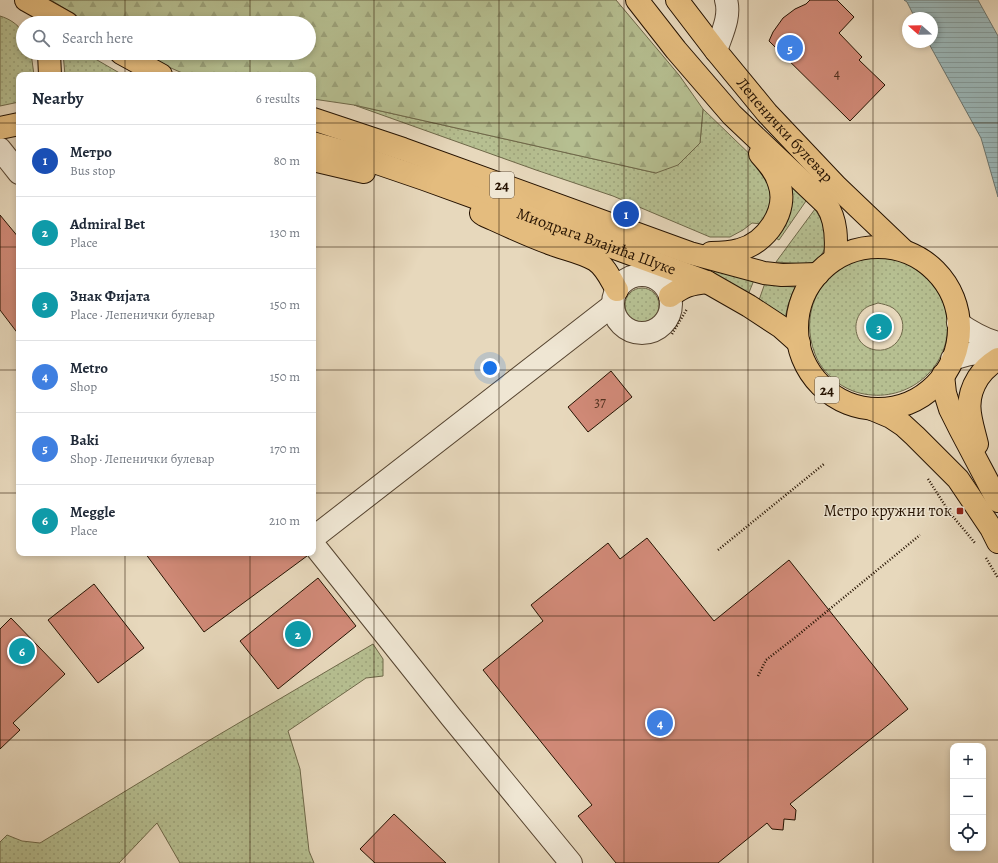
<!DOCTYPE html>
<html lang="en">
<head>
<meta charset="utf-8">
<style>
	:root { --surface:#fff; --page:#f6f6f7; --text:#1f2937; --muted:#747a83; --line:#e0e1e3; --accent:#111827 }
	body { margin:0; font-family:Alegreya,serif; background:var(--page); color:var(--text) }
	.controls { position:absolute; right:12px; bottom:12px; display:grid; overflow:hidden; border-radius:8px; box-shadow:0 2px 6px #0003 }
	.controls button { width:36px; height:36px; display:grid; place-items:center; padding:0; border:0; border-bottom:1px solid var(--line); background:var(--surface); color:var(--text); font:20px sans-serif }
	.compass { position:absolute; left:902px; top:12px; width:36px; height:36px; border-radius:50%; background:var(--surface); box-shadow:0 2px 6px #0003; rotate:290deg }
	.you { position:absolute; left:490px; top:368px; width:14px; height:14px; margin:-10px; border:3px solid #fff; border-radius:50%; background:#1a73e8; box-shadow:0 0 0 6px #1a73e833 }
	.badge { display:grid; place-items:center; width:26px; height:26px; border-radius:50%; background:var(--accent); color:#fff; font-size:13px; font-weight:700 }
	.pin { position:absolute; translate:-50% -50%; border:2px solid #fff; box-shadow:0 1px 4px #0006 }
	.list { margin:0; padding:0; list-style:none }
	h2 { display:flex; justify-content:space-between; align-items:center; height:52px; margin:0; padding:0 16px; font-size:17px }
	h2 small { font-size:13px; font-weight:400; color:var(--muted) }
	.list li { display:grid; grid-template-columns:26px 1fr auto; gap:12px; align-items:center; box-sizing:border-box; height:72px; padding:0 16px; border-top:1px solid var(--line) }
	.list b { display:block; font-size:15px; white-space:nowrap }
	.list p { margin:0; font-size:13px; white-space:nowrap; color:var(--muted) }
	.list em { font-size:13px; font-style:normal; color:var(--muted) }
	.icon { flex:none; width:22px; height:22px; fill:none; stroke:currentColor; stroke-width:2; stroke-linecap:round; stroke-linejoin:round }
	.map { position:relative; flex:none; width:998px; height:863px; overflow:hidden }
	.search { position:absolute; background:var(--surface); box-shadow:0 2px 6px #0003; left:16px; top:16px; width:300px; height:44px; display:flex; align-items:center; gap:10px; box-sizing:border-box; padding:0 14px; border-radius:22px; color:var(--muted); font-size:15px }
	.panel { position:absolute; background:var(--surface); box-shadow:0 2px 6px #0003; left:16px; top:72px; width:300px; height:484px; border-radius:8px }
	.map>svg:first-child { display:block }
	.grass { fill:url(#grass-dots); stroke:#6e6849; fill-rule:evenodd }
	.forest { fill:url(#forest-firs); stroke:#6e6849 }
	.water { fill:url(#water-rules); stroke:#6c7670 }
	.building { fill:#d18a78; stroke:#251201 }
	.lines { fill:none; stroke-linecap:round; stroke-linejoin:round }
	.minor-casing { stroke:#564430; stroke-width:24 }
	.major-casing { stroke:#251201; stroke-width:24 }
	.path { stroke:#251201; stroke-width:2.5; stroke-dasharray:1 2; stroke-linecap:butt }
	.minor { stroke:#efe6d3; stroke-width:22 }
	.major { stroke:#e4bc7e; stroke-width:22 }
	.grid { fill:none; stroke:#251201; stroke-width:1; stroke-opacity:0.55 }
	.poi-dot { fill:#8f2418; stroke:#efe6d3; stroke-width:1.5 }
	.labels { text-anchor:middle; dominant-baseline:central; stroke-width:3; stroke-linejoin:round; paint-order:stroke }
	.number-label { font-size:14px; fill:#50301f }
	.shield { fill:#efe6d3; stroke:#625240; stroke-width:1 }
	.shield-label { font-size:15px; font-weight:bold; fill:#251201 }
	.street-label { font-size:16px; fill:#251201; stroke:#efe6d3 }
	.poi-label { font-size:16px; fill:#251201; stroke:#efe6d3; text-anchor:end }
</style>
</head>
<body>
<div class="map">
<svg width="998" height="863" viewBox="0 0 998 863">
	<defs>
		<pattern id="grass-dots" width="8" height="8" patternUnits="userSpaceOnUse"><rect width="8" height="8" fill="#b6bf91"/><path d="M2 2h.1M6 6h.1" fill="none" stroke="#9ca37b" stroke-width="1.8" stroke-linecap="round"/></pattern>
		<pattern id="forest-firs" width="22" height="20" patternUnits="userSpaceOnUse"><rect width="22" height="20" fill="#b6bf91"/><path d="M5 1l3.5 6h-7zM16 11l3.5 6h-7z" fill="#9ca37b"/></pattern>
		<pattern id="water-rules" width="6" height="5" patternUnits="userSpaceOnUse"><rect width="6" height="5" fill="#9bb8ba"/><path d="M0 2.5h6" fill="none" stroke="#859d9e"/></pattern>
	</defs>
	<rect width="100%" height="100%" fill="#e7d8bc"/>
	<filter id="stains"><feTurbulence type="fractalNoise" baseFrequency=".005" numOctaves="4"/><feColorMatrix values="0 0 0 0 .2 0 0 0 0 .09 0 0 0 0 .02 0 0 0 .5 -.17"/></filter>
	<radialGradient id="worn" r=".72"><stop offset=".6" stop-color="#630" stop-opacity="0"/><stop offset="1" stop-color="#630" stop-opacity=".3"/></radialGradient>
	<!-- grass -->
	<g class="grass">
		<path d="M0,16c10,3 17,8 23,16v21h8l3,22h-15v27l-19,4z"/>
		<polygon points="63,53 85,53 123,75 65,75"/>
		<polygon points="354,105 656,173 700,143 703,109 760,164 771,182 771,207 762,224 752,223 743,230 730,237 710,237 613,196 536,170"/>
		<polygon points="348,141 754,280 748,295"/>
		<polygon points="788,182 799,191 806,201 779,240 774,237"/>
		<polygon points="815,209 827,230 827,244 822,254 815,262 804,264 776,262"/>
		<path d="M875,257c6,0 12,0 18,1 34,9 59,42 54,78 -7,44 -52,70 -94,55 -16,-6 -32,-20 -38,-37 -15,-39 2,-79 42,-94 5,-2 12,-2 18,-3zM878,303c5,1 10,2 15,5 20,14 7,45 -17,42 -7,-1 -12,-4 -16,-9 -8,-12 -4,-29 9,-35 3,-1 6,-2 9,-3z"/>
		<polygon points="765,283 780,286 795,287 788,305 785,319 759,300"/>
		<circle cx="642" cy="305" r="17"/>
		<polygon points="373,644 383,659 383,676 366,678 288,731 300,769 309,851 314,863 180,863 157,823 119,863 0,863 0,842 7,835 22,841 40,843 198,747"/>
	</g>
	<!-- forest -->
	<polygon class="forest" points="51,0 616,0 679,75 703,109 700,143 678,165 656,173 354,105 313,99 313,75 187,75 157,62 138,53 309,53 309,23 88,23"/>
	<!-- water -->
	<polygon class="water" points="904,0 978,0 998,36 998,197 981,138 928,42 932,42 932,18 915,18 907,2"/>
	<!-- building -->
	<g class="building">
		<polygon points="810,0 837,0 854,17 839,33 862,57 859,60 885,85 850,121 769,41 773,32 783,18 795,9 806,4"/>
		<polygon points="0,215 19,238 19,335 0,310"/>
		<polygon points="611,371 632,397 588,432 568,407"/>
		<polygon points="647,538 714,621 789,560 908,709 790,804 796,810 795,820 784,819 783,830 772,829 767,823 718,863 616,863 578,816 592,805 483,670 543,621 531,605 608,543 620,559"/>
		<polygon points="145,553 304,553 307,556 204,632"/>
		<polygon points="318,578 356,626 278,689 240,641"/>
		<polygon points="94,584 144,648 98,683 48,620"/>
		<polygon points="11,618 65,674 13,723 20,730 0,749 0,629"/>
		<polygon points="394,814 446,863 375,863 360,849"/>
	</g>
	<g class="lines">
		<!-- minor casing -->
		<g class="minor-casing">
			<g id="minor">
				<path d="M716,51c5,-16 15,-34 10,-51"/>
				<polyline points="0,149 19,173"/>
				<circle cx="642" cy="304" r="29"/>
				<path d="M958,323c13,9 25,16 40,20"/>
				<polyline points="952,359 970,354 998,351"/>
				<polyline points="313,538 613,305"/>
				<polyline points="313,544 451,717 571,863"/>
			</g>
		</g>
		<!-- major casing -->
		<g class="major-casing">
			<g id="major">
				<polyline points="26,0 67,23"/>
				<path d="M637,0l39,50 56,65 94,89c11,16 11,36 9,55"/>
				<path id="s1" d="M677,0l39,51 51,62 70,74 66,63"/>
				<polyline points="49,53 50,75"/>
				<polyline points="121,53 161,75"/>
				<polyline points="313,119 403,149 690,253 764,273 782,275 818,274"/>
				<polyline points="0,128 19,124"/>
				<path id="s2" d="M313,143l29,8 82,28 185,67 98,36 42,24 32,21 18,16"/>
				<polyline points="313,160 364,172"/>
				<path d="M481,213l3,2c22,10 43,20 65,28 15,6 33,9 46,17 11,7 16,20 22,30"/>
				<circle cx="878" cy="328" r="81"/>
				<path d="M711,253c9,0 19,0 28,-3 27,-7 50,-39 40,-67 -3,-11 -11,-20 -19,-29"/>
				<path d="M670,296c14,-10 19,-12 37,-14"/>
				<polyline points="943,375 945,393 950,409 960,429 998,501"/>
				<polyline points="872,409 891,417 903,425 915,436 958,479 991,528 998,542"/>
				<path d="M977,444c-6,-25 -14,-42 1,-66 5,-8 12,-14 20,-19"/>
			</g>
		</g>
		<!-- path -->
		<g class="path">
			<polyline points="672,334 687,309"/>
			<polyline points="928,479 950,513 975,543"/>
			<polyline points="718,550 824,464"/>
			<polyline points="986,558 998,578"/>
			<polyline points="758,676 766,660 792,640 920,535"/>
		</g>
		<!-- minor -->
		<use href="#minor" class="minor"/>
		<!-- major -->
		<use href="#major" class="major"/>
	</g>
	<!-- grid -->
	<path class="grid" d="M125,0v23M250,0v23M374,0v863M499,0v863M624,0v863M748,0v863M873,0v863M125,53v22M250,53v22M0,123h19M313,123h685M0,247h19M313,247h685M0,370h19M313,370h685M0,493h19M313,493h685M125,553v310M250,553v310M0,616h998M0,740h998"/>
	<!-- markers -->
	<rect class="poi-dot" x="956" y="507" width="8" height="8" rx="2"/>
	<g class="labels">
		<!-- number labels -->
		<g class="number-label">
			<text x="837" y="73">4</text>
			<text x="600" y="402">37</text>
		</g>
		<!-- shield labels -->
		<g class="shield">
			<rect x="490" y="172" width="24" height="26" rx="3"/>
			<rect x="815" y="377" width="24" height="26" rx="3"/>
		</g>
		<g class="shield-label">
			<text x="502" y="185">24</text>
			<text x="827" y="390">24</text>
		</g>
		<!-- street labels -->
		<g class="street-label">
			<text stroke="none"><textPath href="#s1" startOffset="169">Лепенички булевар</textPath></text>
			<text stroke="none"><textPath href="#s2" startOffset="300">Миодрага Влајића Шуке</textPath></text>
		</g>
		<!-- poi labels -->
		<g class="poi-label">
			<text x="952" y="511">Метро кружни ток</text>
		</g>
	</g>
	<rect width="100%" height="100%" filter="url(#stains)"/>
	<rect width="100%" height="100%" fill="url(#worn)"/>
</svg>
<div class="controls">
<button>+</button>
<button>−</button>
<button><svg class="icon" aria-label="locate" viewBox="0 0 24 24"><circle cx="12" cy="12" r="6"/><path d="M12 2v4M12 18v4M2 12h4M18 12h4"/></svg></button>
</div>
<svg class="compass" viewBox="-18 -18 36 36"><path d="M0-13l5 13h-10z" fill="#e53935"/><path d="M0 13l5-13h-10z" fill="#747a83"/></svg>
<div class="you"></div>
<div class="pin badge" style="left:626px;top:214px;background:#1a4fb4">1</div>
<div class="pin badge" style="left:298px;top:634px;background:#0f9aa8">2</div>
<div class="pin badge" style="left:879px;top:327px;background:#0f9aa8">3</div>
<div class="pin badge" style="left:660px;top:723px;background:#3f7fe0">4</div>
<div class="pin badge" style="left:790px;top:48px;background:#3f7fe0">5</div>
<div class="pin badge" style="left:22px;top:651px;background:#0f9aa8">6</div>
<div class="search"><svg class="icon" aria-label="search" viewBox="0 0 24 24"><circle cx="10" cy="10" r="6"/><path d="M15 15l6 6"/></svg>Search here</div>
<section class="panel">
<h2>Nearby<small>6 results</small></h2>
<ul class="list">
<li><span class="badge" style="background:#1a4fb4">1</span><div><b>Метро</b><p>Bus stop</p></div><em>80 m</em></li>
<li><span class="badge" style="background:#0f9aa8">2</span><div><b>Admiral Bet</b><p>Place</p></div><em>130 m</em></li>
<li><span class="badge" style="background:#0f9aa8">3</span><div><b>Знак Фијата</b><p>Place · Лепенички булевар</p></div><em>150 m</em></li>
<li><span class="badge" style="background:#3f7fe0">4</span><div><b>Metro</b><p>Shop</p></div><em>150 m</em></li>
<li><span class="badge" style="background:#3f7fe0">5</span><div><b>Baki</b><p>Shop · Лепенички булевар</p></div><em>170 m</em></li>
<li><span class="badge" style="background:#0f9aa8">6</span><div><b>Meggle</b><p>Place</p></div><em>210 m</em></li>
</ul>
</section>
</div>
</body>
</html>
